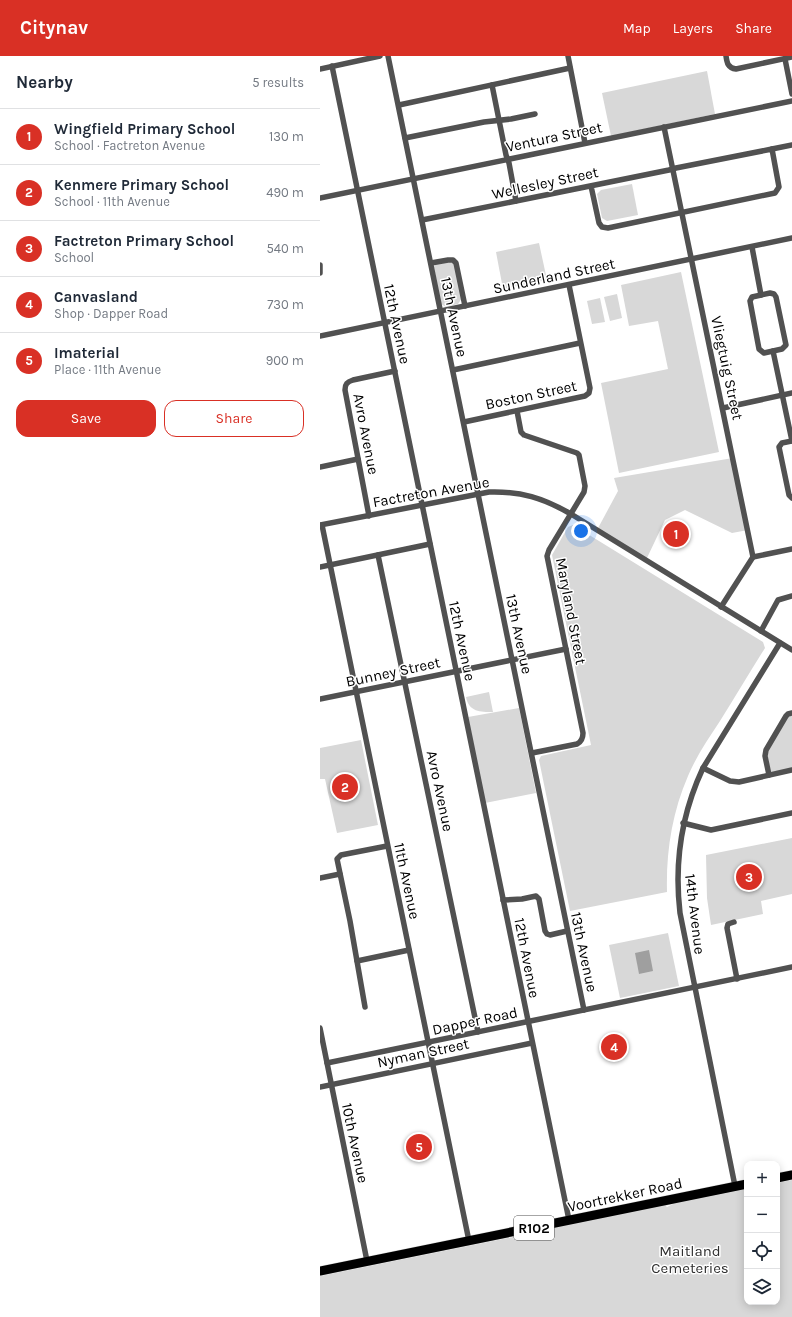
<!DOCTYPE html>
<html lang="en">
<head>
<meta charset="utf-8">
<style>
	:root { --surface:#fff; --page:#f2f2f3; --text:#1f2937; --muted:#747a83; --line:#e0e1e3; --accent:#d93025 }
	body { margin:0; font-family:Karla,sans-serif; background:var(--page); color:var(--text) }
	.controls { position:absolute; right:12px; bottom:12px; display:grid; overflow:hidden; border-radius:8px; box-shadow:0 2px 10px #0003 }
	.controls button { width:36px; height:36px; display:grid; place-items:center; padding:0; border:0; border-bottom:1px solid var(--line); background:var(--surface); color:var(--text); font:20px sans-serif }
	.you { position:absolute; left:261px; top:475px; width:14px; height:14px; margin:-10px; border:3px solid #fff; border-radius:50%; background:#1a73e8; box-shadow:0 0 0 6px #1a73e833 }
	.badge { display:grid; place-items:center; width:26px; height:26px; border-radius:50%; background:var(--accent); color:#fff; font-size:13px; font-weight:700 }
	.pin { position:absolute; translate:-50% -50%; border:2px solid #fff; box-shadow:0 1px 4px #0006 }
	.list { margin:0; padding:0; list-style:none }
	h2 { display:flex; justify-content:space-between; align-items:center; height:52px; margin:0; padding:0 16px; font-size:17px }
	h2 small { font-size:13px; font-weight:400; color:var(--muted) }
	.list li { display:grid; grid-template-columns:26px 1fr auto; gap:12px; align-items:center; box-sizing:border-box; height:56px; padding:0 16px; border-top:1px solid var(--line) }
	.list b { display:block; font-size:15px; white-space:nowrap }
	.list p { margin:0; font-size:13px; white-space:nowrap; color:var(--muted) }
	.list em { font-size:13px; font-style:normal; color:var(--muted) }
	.actions { display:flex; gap:8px; padding:12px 16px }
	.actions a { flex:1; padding:9px 0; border:1px solid var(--accent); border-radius:12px; text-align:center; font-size:14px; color:var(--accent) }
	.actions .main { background:var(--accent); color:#fff }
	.icon { flex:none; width:22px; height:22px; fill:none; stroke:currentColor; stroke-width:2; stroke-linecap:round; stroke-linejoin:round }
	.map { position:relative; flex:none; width:472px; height:1261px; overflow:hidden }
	header { display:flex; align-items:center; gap:24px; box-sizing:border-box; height:56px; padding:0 20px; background:var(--accent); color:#fff }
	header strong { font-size:19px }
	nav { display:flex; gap:22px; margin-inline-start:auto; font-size:14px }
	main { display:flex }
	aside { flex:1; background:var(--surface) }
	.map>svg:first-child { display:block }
	.green { fill:#d8d8d8 }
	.water { fill:#9f9f9f }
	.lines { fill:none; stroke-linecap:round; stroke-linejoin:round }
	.primary-casing { stroke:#dbdbdb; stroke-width:10 }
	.street { stroke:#515151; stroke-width:5.5 }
	.primary { stroke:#000; stroke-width:9 }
	.labels { text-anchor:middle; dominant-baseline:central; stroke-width:3; stroke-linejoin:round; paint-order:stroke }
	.shield { fill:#fff; stroke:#4c4c4c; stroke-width:1 }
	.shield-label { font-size:14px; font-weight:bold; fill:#000 }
	.street-label { font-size:15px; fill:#000; stroke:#fff }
	.park-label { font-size:15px; fill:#2f2f2f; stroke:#fff }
</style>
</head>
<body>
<header>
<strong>Citynav</strong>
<nav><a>Map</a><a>Layers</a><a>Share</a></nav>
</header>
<main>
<aside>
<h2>Nearby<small>5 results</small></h2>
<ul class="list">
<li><span class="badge">1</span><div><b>Wingfield Primary School</b><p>School · Factreton Avenue</p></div><em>130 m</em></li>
<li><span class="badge">2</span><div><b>Kenmere Primary School</b><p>School · 11th Avenue</p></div><em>490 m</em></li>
<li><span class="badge">3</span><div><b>Factreton Primary School</b><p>School</p></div><em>540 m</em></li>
<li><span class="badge">4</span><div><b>Canvasland</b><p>Shop · Dapper Road</p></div><em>730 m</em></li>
<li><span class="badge">5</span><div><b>Imaterial</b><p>Place · 11th Avenue</p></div><em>900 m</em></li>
</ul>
<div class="actions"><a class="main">Save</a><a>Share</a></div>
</aside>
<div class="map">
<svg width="472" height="1261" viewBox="0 0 472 1261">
	<rect width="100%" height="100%" fill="#fff"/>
	<!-- green -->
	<g class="green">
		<polygon points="387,15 395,58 291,80 282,37"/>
		<polygon points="312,128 318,159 287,165 282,162 277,138 281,134"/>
		<polygon points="219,187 227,224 183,233 176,196"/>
		<polygon points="131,206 134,208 142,242 138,248 126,251 121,248 114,211 115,208"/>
		<polygon points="361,216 399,396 299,417 281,327 348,313 338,265 309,270 301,229"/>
		<polygon points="297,238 302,262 290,265 284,241"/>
		<polygon points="280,242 285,266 272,268 267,245"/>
		<polygon points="413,402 428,474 412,477 365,454 345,464 326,504 277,474 298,435 294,422"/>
		<path d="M253,469l190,117 2,6c-15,24 -30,49 -45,73 -12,18 -24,36 -32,55 -16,37 -22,76 -21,116l-97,19 -31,-151 2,-4 50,-11 -39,-190 16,-28z"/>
		<path d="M169,636l4,20c-13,0 -24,0 -27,-15z"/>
		<polygon points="199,652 216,737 165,747 148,661"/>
		<polygon points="472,659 472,713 452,716 450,715 447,695 468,661"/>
		<polygon points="41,684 58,769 17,777 5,723 0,723 0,692"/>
		<polygon points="472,782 472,838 441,845 443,858 391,869 387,842 386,799"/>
		<polygon points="348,877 359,930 300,942 289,889"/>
		<polygon points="472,1124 472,1261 0,1261 0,1220 198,1180 205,1183 217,1181 223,1174 345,1149 347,1151 355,1147 427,1133 427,1246 457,1246 457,1127"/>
	</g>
	<!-- water -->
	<polygon class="water" points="329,894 333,915 319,918 315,897"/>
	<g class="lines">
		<!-- primary casing -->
		<g class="primary-casing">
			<g id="primary">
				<polyline points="457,1122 472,1119"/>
				<polyline points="0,1215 427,1128"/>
			</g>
		</g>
		<!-- street -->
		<g class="street">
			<polyline points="68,0 264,954"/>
			<polyline points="248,0 265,87"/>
			<path d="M406,0c1,7 2,12 10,13l56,-12"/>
			<polyline points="465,3 472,38"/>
			<polyline points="12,10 249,1164"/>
			<polyline points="0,13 60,0"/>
			<polyline points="172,29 186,99 189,107 196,145"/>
			<polyline points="79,49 250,12"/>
			<polyline points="344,71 433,501 401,551"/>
			<polyline points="85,82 164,66 191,63 215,58"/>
			<polyline points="452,93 472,89"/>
			<polyline points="0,142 472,45"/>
			<polyline points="102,164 349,114 356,112 452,93 459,131 455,137 288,172 282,171 279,167 271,130"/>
			<polyline points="432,191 441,239"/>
			<polyline points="111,207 128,204 133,204 136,207 145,250"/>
			<polyline points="0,209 0,217"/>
			<polygon points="450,237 454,238 456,241 466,289 462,293 444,297 439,293 430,245 432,241"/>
			<polyline points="0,280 472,182"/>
			<polyline points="453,295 472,385"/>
			<polyline points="133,314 260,287"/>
			<polyline points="403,352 472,337"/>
			<path d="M197,355l4,21 3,3 53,18 2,2 6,31 -1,6 -35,58 -2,6 36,177c0,5 -2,9 -6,11l-45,9"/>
			<polyline points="144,366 265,340 269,337 270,332 249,229"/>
			<polyline points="472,385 462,387 459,391 469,439 472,442"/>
			<polyline points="0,411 38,403"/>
			<path d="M49,460l-24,-126c0,-6 2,-8 8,-10l42,-9"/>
			<path d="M0,469l169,-33c32,-1 54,6 82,22l221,136"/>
			<polyline points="2,469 149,1185"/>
			<polyline points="58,499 158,976"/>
			<polyline points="433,501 472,493"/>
			<polyline points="0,511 110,488"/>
			<polyline points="441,575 458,544 472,540"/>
			<polyline points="0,643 246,593"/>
			<polyline points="383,712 410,725 419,726 472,714"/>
			<polyline points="449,719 445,700 446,694 466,660 468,658 472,657"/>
			<polyline points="363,767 391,774 472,757"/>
			<polyline points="0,822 20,818"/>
			<polyline points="183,844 202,843 216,840 219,843 225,875 227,878 230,879 247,875"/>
			<polyline points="414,866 408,868 407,872 417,923"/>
			<polyline points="37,905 89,894"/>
			<polyline points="45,951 30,865 17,803 21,799 67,790"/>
			<polyline points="0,972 47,1205"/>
			<polyline points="7,1007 472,911"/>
			<polyline points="0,1031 212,987"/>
			<path d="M415,1130l-55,-273c-6,-51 1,-98 23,-145l77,-125"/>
		</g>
		<!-- primary -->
		<use href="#primary" class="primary"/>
	</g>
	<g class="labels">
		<!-- shield labels -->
		<rect class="shield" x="194" y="1160" width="40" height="24" rx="3"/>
		<g class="shield-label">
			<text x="214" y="1172">R102</text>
		</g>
		<!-- street labels -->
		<g class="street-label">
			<text transform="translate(234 81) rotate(-12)">Ventura Street</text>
			<text transform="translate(225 127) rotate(-12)">Wellesley Street</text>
			<text transform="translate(234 220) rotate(-12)">Sunderland Street</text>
			<text transform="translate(134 261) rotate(78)">13th Avenue</text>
			<text transform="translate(77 268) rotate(78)">12th Avenue</text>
			<text transform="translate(407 312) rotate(78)">Vliegtuig Street</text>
			<text transform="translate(211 339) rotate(-12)">Boston Street</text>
			<text transform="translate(46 378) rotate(79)">Avro Avenue</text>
			<text transform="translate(111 436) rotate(-10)">Factreton Avenue</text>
			<text transform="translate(251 555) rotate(79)">Maryland Street</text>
			<text transform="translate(199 578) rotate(78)">13th Avenue</text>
			<text transform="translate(142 585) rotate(78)">12th Avenue</text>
			<text transform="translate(73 616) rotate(-12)">Bunney Street</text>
			<text transform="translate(120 735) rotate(78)">Avro Avenue</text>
			<text transform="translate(87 825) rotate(78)">11th Avenue</text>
			<text transform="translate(375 858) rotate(83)">14th Avenue</text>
			<text transform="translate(264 896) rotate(78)">13th Avenue</text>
			<text transform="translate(207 902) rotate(79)">12th Avenue</text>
			<text transform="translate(155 965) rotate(-12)">Dapper Road</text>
			<text transform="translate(103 997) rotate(-12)">Nyman Street</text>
			<text transform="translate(35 1087) rotate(78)">10th Avenue</text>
			<text transform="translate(305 1139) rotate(-12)">Voortrekker Road</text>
		</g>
		<!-- park labels -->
		<g class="park-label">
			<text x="370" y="1195">Maitland<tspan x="370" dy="17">Cemeteries</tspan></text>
		</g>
	</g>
</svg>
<div class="controls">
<button>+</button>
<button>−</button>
<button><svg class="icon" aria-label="locate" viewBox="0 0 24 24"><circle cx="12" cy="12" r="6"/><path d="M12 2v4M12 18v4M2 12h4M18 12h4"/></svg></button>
<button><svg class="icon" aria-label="layers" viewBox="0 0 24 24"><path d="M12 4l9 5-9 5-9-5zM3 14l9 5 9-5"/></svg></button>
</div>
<div class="you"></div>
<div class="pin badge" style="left:356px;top:478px">1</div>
<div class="pin badge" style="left:25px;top:731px">2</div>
<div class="pin badge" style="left:429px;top:821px">3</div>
<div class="pin badge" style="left:294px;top:991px">4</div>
<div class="pin badge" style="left:99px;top:1091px">5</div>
</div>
</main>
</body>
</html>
